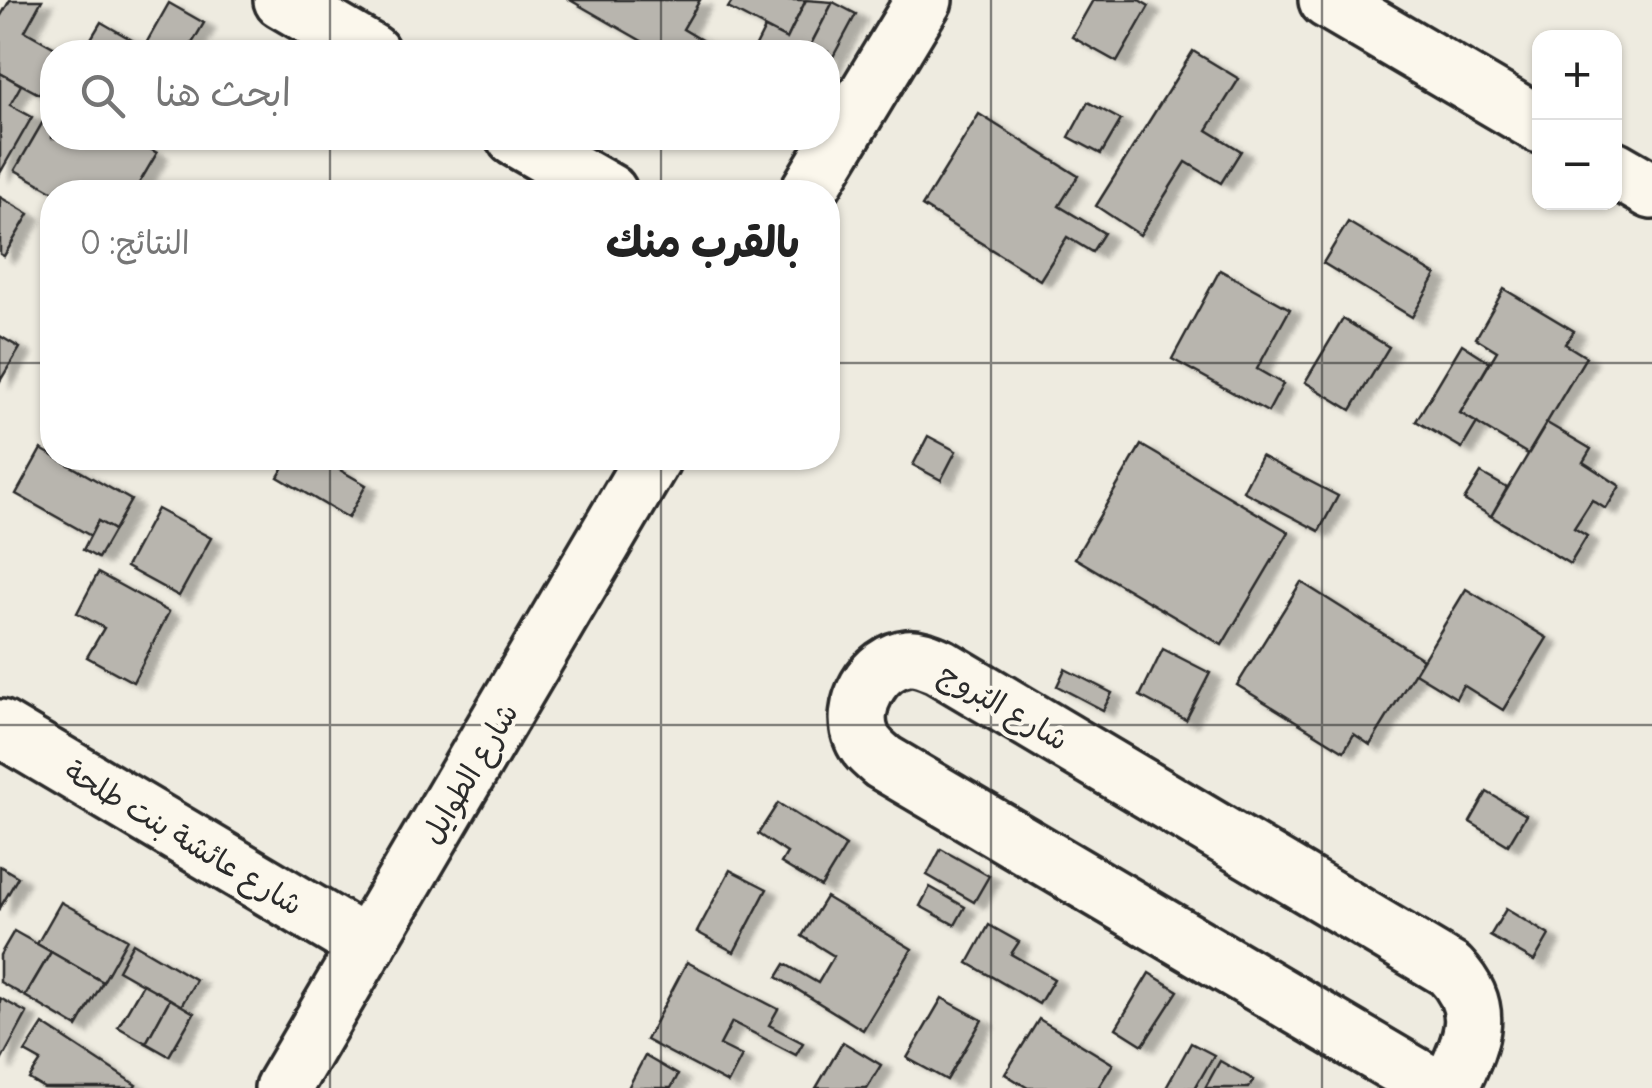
<!DOCTYPE html>
<html lang="ar">
<head>
<meta charset="utf-8">
<style>
	:root { --surface:#fff; --page:#f2f2f2; --text:#222; --muted:#767676; --line:#e0e0e0 }
	body { margin:0; font-family:Delius,"Playpen Sans Arabic",sans-serif; background:var(--page); color:var(--text); direction:rtl }
	.controls { position:absolute; right:30px; top:30px; display:grid; overflow:hidden; border-radius:20px; box-shadow:0 2px 8px #0004 }
	.controls button { width:90px; height:90px; display:grid; place-items:center; padding:0; border:0; border-bottom:2px solid var(--line); background:var(--surface); color:var(--text); font:50px sans-serif }
	.list { margin:0; padding:0; list-style:none }
	h2 { display:flex; justify-content:space-between; align-items:center; height:130px; margin:0; padding:0 40px; font-size:42px }
	h2 small { font-size:32px; font-weight:400; color:var(--muted) }
	.icon { flex:none; width:55px; height:55px; fill:none; stroke:currentColor; stroke-width:2; stroke-linecap:round; stroke-linejoin:round }
	.map { position:relative; flex:none; width:1652px; height:1088px; overflow:hidden; direction:ltr }
	.search { position:absolute; background:var(--surface); box-shadow:0 2px 8px #0004; left:40px; top:40px; width:800px; height:110px; display:flex; align-items:center; gap:25px; box-sizing:border-box; padding:0 35px; border-radius:40px; color:var(--muted); font-size:38px }
	.panel { position:absolute; background:var(--surface); box-shadow:0 2px 8px #0004; left:40px; top:180px; width:800px; height:290px; border-radius:40px; direction:rtl }
	.map>svg:first-child { display:block }
	.building { fill:#b8b5ae; stroke:#2b2b2b; stroke-width:2.5; filter:url(#shadow) }
	.lines { fill:none; stroke-linecap:round; stroke-linejoin:round }
	.minor-casing { stroke:#2b2b2b; stroke-width:62 }
	.minor { stroke:#fbf7ec; stroke-width:55 }
	.grid { fill:none; stroke:#2b2b2b; stroke-width:2.5; stroke-opacity:0.55 }
	.labels { text-anchor:middle; dominant-baseline:central; stroke-width:8; stroke-linejoin:round; paint-order:stroke }
	.street-label { font-size:30px; fill:#2b2b2b; stroke:#fbf7ec }
</style>
</head>
<body>
<div class="map">
<svg width="1652" height="1088" viewBox="0 0 1652 1088">
	<defs>
		<filter id="shadow"><feDropShadow dx="11" dy="6" stdDeviation="2.5" flood-color="#0004"/></filter>
	</defs>
	<rect width="100%" height="100%" fill="#eeebe0"/>
	<filter id="ink" filterUnits="userSpaceOnUse"><feTurbulence type="fractalNoise" baseFrequency=".01" numOctaves="2"/><feDisplacementMap in="SourceGraphic" scale="20" xChannelSelector="R" yChannelSelector="G"/><feConvolveMatrix kernelMatrix="1 2 1 2 8 2 1 2 1" color-interpolation-filters="sRGB"/></filter>
	<g filter="url(#ink)">
		<!-- building -->
		<g class="building">
			<polygon points="10,0 42,0 25,31 62,52 52,52 52,69 39,94 0,73 0,17"/>
			<polygon points="570,0 700,0 683,29 720,51 719,52 661,52"/>
			<polygon points="733,0 806,0 787,39 728,8"/>
			<polygon points="806,0 833,2 807,52 753,52 765,28 787,39"/>
			<polygon points="1093,0 1139,0 1149,6 1117,62 1072,37"/>
			<polygon points="833,2 856,14 828,66 828,52 807,52"/>
			<polygon points="169,3 204,23 187,52 153,52 144,47"/>
			<polygon points="101,22 144,47 153,52 83,52"/>
			<polygon points="1193,51 1239,79 1207,130 1241,151 1221,183 1186,162 1140,235 1096,206"/>
			<polygon points="0,73 21,85 10,105 32,117 0,173"/>
			<polygon points="1088,102 1121,120 1101,154 1069,137"/>
			<polygon points="52,106 52,138 131,138 157,153 134,192 54,192 15,170"/>
			<polygon points="979,114 1078,176 1059,206 1104,233 1092,252 1067,237 1040,280 922,206"/>
			<polygon points="0,197 29,214 4,256 0,254"/>
			<polygon points="1348,222 1436,275 1412,317 1323,263"/>
			<polygon points="1220,270 1290,309 1257,369 1283,384 1268,412 1172,359"/>
			<polygon points="1504,289 1574,331 1565,344 1586,357 1528,454 1460,413 1497,351 1476,338"/>
			<polygon points="1343,319 1389,347 1351,410 1305,382"/>
			<polygon points="0,336 20,348 0,381"/>
			<polygon points="1462,344 1490,362 1460,413 1477,423 1462,448 1416,421"/>
			<polygon points="1547,423 1591,449 1583,462 1620,486 1606,509 1592,500 1574,528 1587,536 1570,564 1491,516"/>
			<polygon points="928,436 956,451 941,480 913,465"/>
			<polygon points="1141,445 1289,532 1222,645 1075,558"/>
			<polygon points="41,449 131,500 114,530 98,521 91,536 16,494"/>
			<polygon points="1261,456 1338,496 1319,531 1243,491"/>
			<polygon points="289,458 319,458 366,485 348,518 278,477"/>
			<polygon points="1481,473 1507,488 1491,516 1464,500"/>
			<polygon points="157,509 211,538 179,596 126,567"/>
			<polygon points="98,521 114,530 98,558 83,550"/>
			<polygon points="98,573 169,612 133,682 87,657 104,628 77,613"/>
			<polygon points="1301,582 1423,659 1370,745 1354,734 1344,751 1237,685"/>
			<polygon points="1466,589 1547,638 1503,710 1463,685 1456,698 1415,673"/>
			<polygon points="1163,649 1210,673 1186,720 1140,696"/>
			<polygon points="1065,669 1112,693 1103,710 1057,686"/>
			<polygon points="1487,792 1526,815 1508,845 1470,822"/>
			<polygon points="778,803 846,846 821,887 781,863 787,853 758,834"/>
			<polygon points="941,849 989,876 974,902 927,875"/>
			<polygon points="0,866 18,877 0,908"/>
			<polygon points="730,870 767,889 734,952 697,932"/>
			<polygon points="930,887 965,907 955,925 920,906"/>
			<polygon points="826,897 912,949 863,1030 777,977 785,964 818,983 834,956 802,936"/>
			<polygon points="61,902 127,939 103,982 37,944"/>
			<polygon points="1506,909 1549,935 1534,961 1490,936"/>
			<polygon points="989,925 1019,942 1011,954 1054,979 1039,1004 968,963"/>
			<polygon points="14,931 51,952 25,996 0,982 0,955"/>
			<polygon points="133,943 196,980 181,1006 118,970"/>
			<polygon points="51,952 103,982 77,1027 25,996"/>
			<polygon points="687,962 778,1009 769,1025 803,1043 796,1055 732,1022 720,1045 742,1056 728,1083 646,1040"/>
			<polygon points="1149,973 1178,991 1143,1045 1116,1028"/>
			<polygon points="143,984 170,999 146,1043 118,1027"/>
			<polygon points="0,998 27,1013 0,1063"/>
			<polygon points="942,998 982,1020 947,1080 907,1058"/>
			<polygon points="170,999 194,1013 169,1056 146,1043"/>
			<polygon points="1039,1019 1113,1064 1098,1088 1028,1088 1005,1074"/>
			<polygon points="43,1024 136,1085 134,1088 44,1088 29,1079 41,1061 25,1052"/>
			<polygon points="843,1042 881,1065 867,1088 816,1088"/>
			<polygon points="1191,1043 1214,1055 1195,1088 1166,1088"/>
			<polygon points="645,1056 678,1075 671,1088 628,1088"/>
			<polygon points="1220,1061 1254,1080 1249,1088 1205,1088"/>
		</g>
		<g class="lines">
			<!-- minor casing -->
			<g class="minor-casing">
				<g id="minor">
					<polyline points="282,0 371,52"/>
					<polyline points="1327,0 1540,125"/>
					<polyline points="515,138 609,192"/>
					<polyline points="1614,169 1652,191"/>
					<polyline points="808,192 924,0"/>
					<polyline points="0,728 367,946"/>
					<polyline points="283,1088 653,458"/>
					<path d="M1436,1088l-553,-326c-9,-8 -17,-14 -21,-24 -14,-31 12,-77 46,-80 11,-1 21,4 31,8l511,304c39,41 20,73 0,118"/>
				</g>
			</g>
			<!-- minor -->
			<use href="#minor" class="minor"/>
		</g>
	</g>
	<!-- grid -->
	<path class="grid" d="M330,0v52M661,0v52M991,0v1088M1322,0v1088M330,138v54M661,138v54M0,363h52M828,363h824M330,458v630M661,458v630M0,725h1652"/>
	<g class="labels">
		<!-- street labels -->
		<g class="street-label">
			<text transform="translate(1004 706) rotate(30)">شارع البُروج</text>
			<text transform="translate(469 773) rotate(-59)">شارع الطوايل</text>
			<text transform="translate(184 837) rotate(31)">شارع عائشة بنت طلحة</text>
		</g>
	</g>
</svg>
<div class="controls">
<button>+</button>
<button>−</button>
</div>
<div class="search"><svg class="icon" aria-label="search" viewBox="0 0 24 24"><circle cx="10" cy="10" r="6"/><path d="M15 15l6 6"/></svg>ابحث هنا</div>
<section class="panel">
<h2>بالقرب منك<small>النتائج: 0</small></h2>
<ul class="list">
</ul>
</section>
</div>
</body>
</html>
